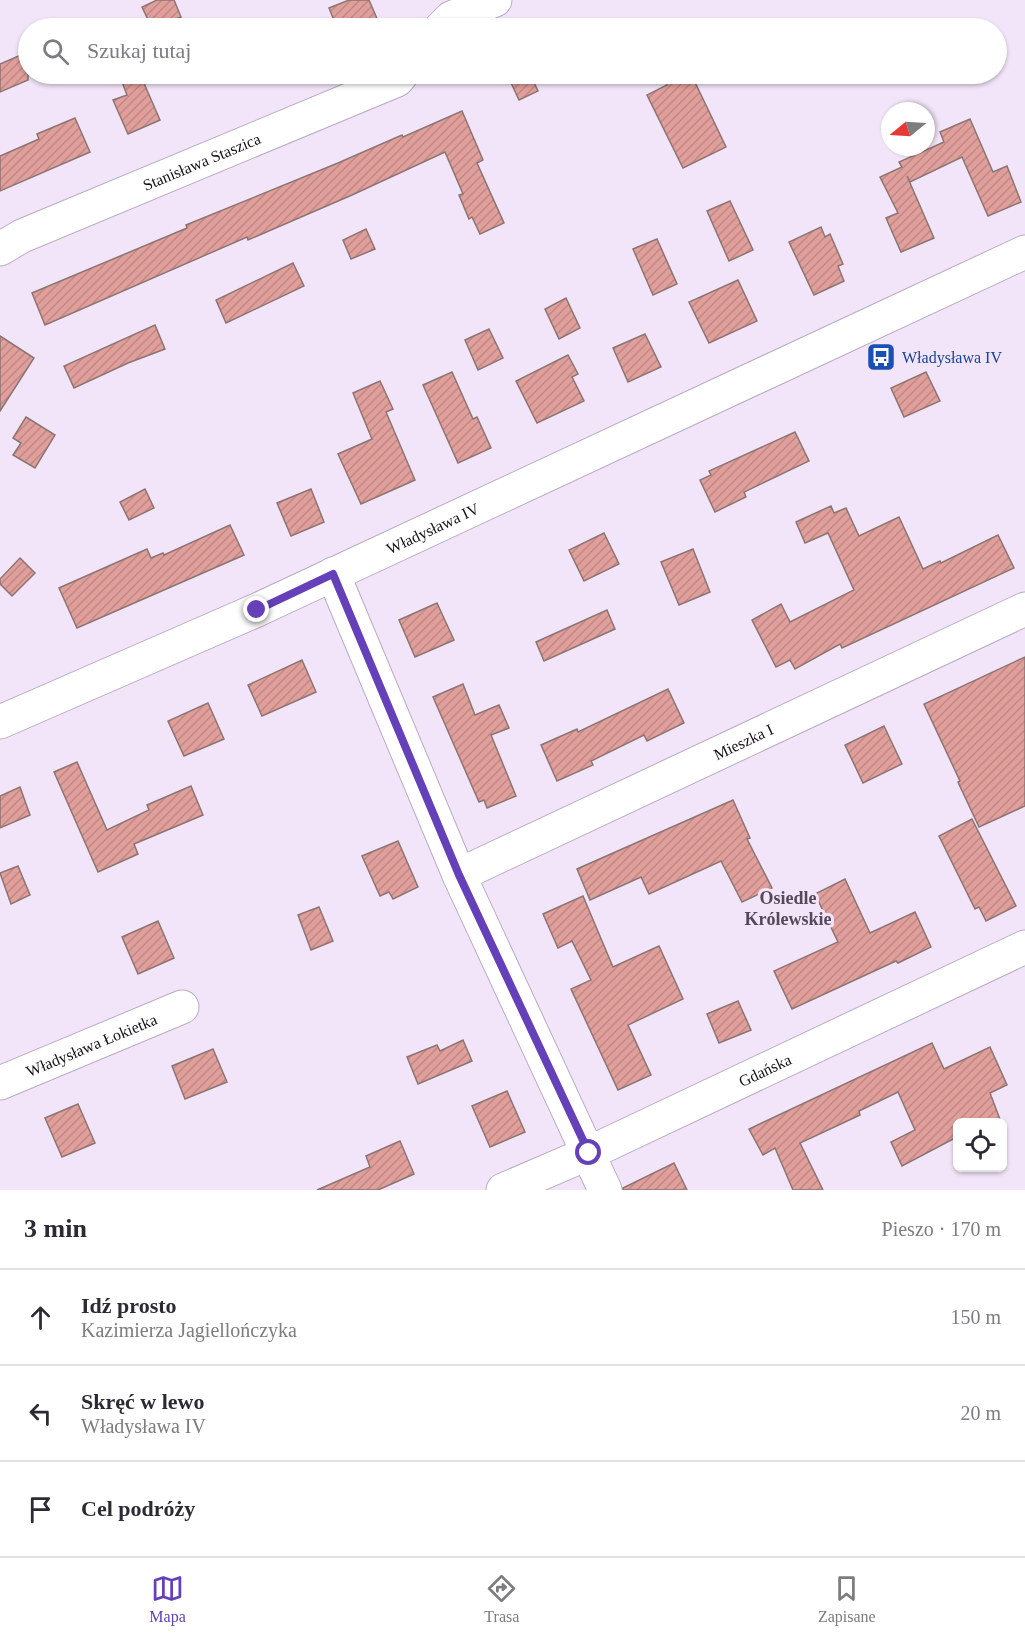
<!DOCTYPE html>
<html lang="pl">
<head>
<meta charset="utf-8">
<style>
	:root { --surface:#fff; --page:#f2f2f3; --text:#2b2b33; --muted:#7c7c81; --line:#e1e1e2; --accent:#6441b9 }
	body { margin:0; font-family:"Times New Roman",serif; background:var(--page); color:var(--text) }
	.controls { position:absolute; right:18px; bottom:18px; display:grid; overflow:hidden; border-radius:9px; box-shadow:0 2px 4px #0004 }
	.controls button { width:54px; height:54px; display:grid; place-items:center; padding:0; border:0; border-bottom:2px solid var(--line); background:var(--surface); color:var(--text); font:30px sans-serif }
	.compass { position:absolute; left:881px; top:102px; width:54px; height:54px; border-radius:50%; background:var(--surface); box-shadow:0 2px 4px #0004; rotate:252deg }
	.stop { position:absolute; width:18px; height:18px; margin:-14px; border:4px solid #6441b9; border-radius:50%; background:#fff }
	.stop.end { background:#6441b9; border-color:#fff; box-shadow:0 2px 6px #0008 }
	.list { margin:0; padding:0; list-style:none }
	h2 { display:flex; justify-content:space-between; align-items:center; height:78px; margin:0; padding:0 24px; font-size:26px }
	h2 small { font-size:20px; font-weight:400; color:var(--muted) }
	.list li { display:grid; grid-template-columns:39px 1fr auto; gap:18px; align-items:center; box-sizing:border-box; height:96px; padding:0 24px; border-top:2px solid var(--line) }
	.list b { display:block; font-size:22px; white-space:nowrap }
	.list p { margin:0; font-size:20px; white-space:nowrap; color:var(--muted) }
	.list em { font-size:20px; font-style:normal; color:var(--muted) }
	.icon { flex:none; width:33px; height:33px; fill:none; stroke:currentColor; stroke-width:2; stroke-linecap:round; stroke-linejoin:round }
	.map { position:relative; flex:none; width:1025px; height:1190px; overflow:hidden }
	.search { position:absolute; background:var(--surface); box-shadow:0 2px 4px #0004; left:18px; right:18px; top:18px; height:66px; display:flex; align-items:center; gap:15px; box-sizing:border-box; padding:0 21px; border-radius:33px; color:var(--muted); font-size:22px }
	.sheet { height:366px; background:var(--surface) }
	nav { display:flex; justify-content:space-around; align-items:center; box-sizing:border-box; height:84px; border-top:2px solid var(--line); background:var(--surface); font-size:16px; color:var(--muted) }
	nav a { display:grid; justify-items:center; gap:3px }
	nav .on { color:var(--accent) }
	.map>svg:first-child { display:block }
	.building { fill:url(#building-hatch); stroke:#8c7473; stroke-width:1.5 }
	.lines { fill:none; stroke-linecap:round; stroke-linejoin:round }
	.minor-casing { stroke:#b9acbf; stroke-width:35 }
	.minor { stroke:#fff; stroke-width:33 }
	.route { stroke:#6441b9; stroke-width:8 }
	.labels { text-anchor:middle; dominant-baseline:central; stroke-width:6; stroke-linejoin:round; paint-order:stroke }
	.street-label { font-size:16px; fill:#141016; stroke:#f3e5f9 }
	.transit-label { font-size:16px; fill:#164399; stroke:#f3e5f9; text-anchor:start }
	.neighbourhood-label { font-size:18px; font-weight:bold; fill:#544959; stroke:#f3e5f9 }
</style>
</head>
<body>
<div class="map">
<svg width="1025" height="1190" viewBox="0 0 1025 1190">
	<defs>
		<pattern id="building-hatch" width="6" height="6" patternUnits="userSpaceOnUse" patternTransform="scale(1.5)"><rect width="6" height="6" fill="#e19f9b"/><path d="M-1 1l2-2M0 6l6-6M5 7l2-2" fill="none" stroke="#c08885"/></pattern>
	</defs>
	<rect width="100%" height="100%" fill="#f3e5f9"/>
	<!-- building -->
	<g class="building">
		<polygon points="157,0 174,0 181,17 152,28 142,7"/>
		<polygon points="349,0 369,0 381,28 337,28 329,8"/>
		<polygon points="28,52 28,80 0,92 0,64"/>
		<polygon points="140,74 160,120 128,134 113,100 127,95 122,82"/>
		<polygon points="507,74 530,74 538,91 519,100"/>
		<polygon points="661,74 691,74 726,147 683,168 647,95 667,85"/>
		<polygon points="462,111 483,160 477,163 504,223 480,234 472,217 469,219 459,195 463,194 445,152 352,195 248,240 247,237 45,325 32,293 187,228 186,225 338,163 402,135 403,137"/>
		<polygon points="75,118 90,152 0,191 0,156 39,139 37,134"/>
		<polygon points="970,119 993,172 1007,166 1021,202 988,216 962,157 910,182 907,176 934,238 901,252 886,218 898,213 880,177 902,167 899,162 944,142 940,132"/>
		<polygon points="730,201 753,250 729,261 707,211"/>
		<polygon points="821,227 825,237 830,234 843,264 838,266 844,281 814,295 789,242"/>
		<polygon points="366,229 375,249 351,259 343,240"/>
		<polygon points="657,239 677,284 653,295 633,249"/>
		<polygon points="293,263 304,286 226,323 216,300"/>
		<polygon points="738,280 757,321 709,343 689,302"/>
		<polygon points="566,298 580,328 559,339 545,309"/>
		<polygon points="155,325 165,349 128,363 74,388 64,366"/>
		<polygon points="489,329 503,358 478,370 465,340"/>
		<polygon points="645,334 661,367 628,382 613,348"/>
		<polygon points="0,336 34,358 0,411"/>
		<polygon points="568,355 578,374 572,377 584,401 537,423 516,381"/>
		<polygon points="452,372 473,419 477,417 491,448 458,463 423,385"/>
		<polygon points="926,372 940,401 904,417 891,388"/>
		<polygon points="380,381 393,409 386,412 415,480 361,504 338,454 372,439 353,393"/>
		<polygon points="26,417 55,435 35,468 13,455 21,443 13,438"/>
		<polygon points="795,432 809,461 744,492 746,497 715,512 700,480 711,475 709,471"/>
		<polygon points="145,489 154,508 129,520 120,502"/>
		<polygon points="311,489 324,522 291,536 277,503"/>
		<polygon points="831,506 834,513 846,508 859,536 899,517 923,569 940,561 941,563 998,535 1014,568 842,648 840,644 795,669 790,660 776,667 752,620 781,604 790,622 854,590 828,533 805,543 796,522"/>
		<polygon points="230,525 244,555 77,628 59,588 147,549 151,558 163,553 164,555"/>
		<polygon points="604,533 619,564 584,581 569,550"/>
		<polygon points="693,549 710,592 679,605 661,562"/>
		<polygon points="20,558 35,573 12,596 0,584 0,579"/>
		<polygon points="437,603 454,640 415,657 399,620"/>
		<polygon points="607,610 615,629 544,661 536,642"/>
		<polygon points="1025,657 1025,806 979,827 958,782 960,781 924,704"/>
		<polygon points="302,660 316,692 262,716 248,685"/>
		<polygon points="463,684 475,715 499,705 509,728 491,735 516,796 487,808 484,800 479,802 433,697"/>
		<polygon points="668,689 684,723 647,741 644,735 591,761 593,765 557,781 541,745 577,729 578,732"/>
		<polygon points="208,703 224,739 184,756 168,721"/>
		<polygon points="884,726 902,764 863,783 845,745"/>
		<polygon points="77,762 107,830 149,810 147,805 191,786 203,815 134,844 138,854 98,872 54,772"/>
		<polygon points="20,787 30,815 0,828 0,796"/>
		<polygon points="733,800 750,838 747,839 772,888 742,902 721,861 649,894 641,877 590,900 577,869"/>
		<polygon points="972,819 1016,906 986,921 979,907 975,909 939,836"/>
		<polygon points="398,841 418,887 393,899 389,892 380,896 362,856"/>
		<polygon points="18,866 30,895 11,904 0,873"/>
		<polygon points="845,879 870,933 915,912 931,947 898,963 896,961 792,1009 774,971 838,942 815,894"/>
		<polygon points="583,896 613,967 659,946 683,999 628,1025 651,1075 618,1090 571,989 591,980 572,941 558,948 543,914"/>
		<polygon points="319,907 333,941 311,950 298,915"/>
		<polygon points="158,921 174,958 138,974 122,937"/>
		<polygon points="738,1001 751,1030 719,1043 707,1014"/>
		<polygon points="463,1040 472,1061 418,1084 407,1057 437,1045 440,1051"/>
		<polygon points="932,1043 944,1069 990,1047 1007,1085 990,1093 1001,1122 957,1122 957,1137 902,1166 891,1142 915,1130 898,1092 859,1111 860,1115 800,1143 823,1190 793,1190 775,1148 763,1155 749,1129"/>
		<polygon points="213,1049 227,1082 185,1099 172,1066"/>
		<polygon points="507,1091 525,1132 490,1147 472,1106"/>
		<polygon points="78,1104 95,1143 62,1157 45,1118"/>
		<polygon points="400,1141 414,1174 378,1190 317,1190 370,1167 366,1156"/>
		<polygon points="674,1163 687,1190 623,1190 623,1188"/>
	</g>
	<g class="lines">
		<!-- minor casing -->
		<g class="minor-casing">
			<g id="minor">
				<polyline points="441,28 451,18 495,0"/>
				<path id="s1" d="M0,249l22,-13 375,-156 5,-6"/>
				<polyline points="333,574 459,875 605,1190"/>
				<path id="s2" d="M0,722l257,-112 768,-358"/>
				<path id="s3" d="M459,875l566,-266"/>
				<path id="s4" d="M0,1083l182,-76"/>
				<path id="s5" d="M503,1190l86,-37 436,-206"/>
			</g>
		</g>
		<!-- minor -->
		<use href="#minor" class="minor"/>
	</g>
	<g class="lines">
		<!-- route -->
		<polyline class="route" points="257,610 333,574 459,875 589,1153"/>
	</g>
	<!-- icons -->
	<defs>
		<g id="bus-square" transform="scale(1.5)"><rect x="-9" y="-9" width="18" height="18" rx="4" fill="#1a4fb4" stroke="#f3e5f9"/><path d="M-5-6H5V4H4V6H2V4H-2V6H-4V4H-5ZM-3.5-4V0h7V-4ZM-3.5 1.2v1.5H-2V1.2ZM2 1.2v1.5H3.5V1.2Z" fill="#fff"/></g>
	</defs>
	<g fill-rule="evenodd">
		<use href="#bus-square" x="881" y="357"/>
	</g>
	<g class="labels">
		<!-- street labels -->
		<g class="street-label">
			<text stroke="none"><textPath href="#s1" startOffset="220">Stanisława Staszica</textPath></text>
			<text stroke="none"><textPath href="#s2" startOffset="474">Władysława IV</textPath></text>
			<text stroke="none"><textPath href="#s3" startOffset="314">Mieszka I</textPath></text>
			<text stroke="none"><textPath href="#s4" startOffset="99">Władysława Łokietka</textPath></text>
			<text stroke="none"><textPath href="#s5" startOffset="288">Gdańska</textPath></text>
		</g>
		<!-- transit labels -->
		<g class="transit-label">
			<text x="902" y="357">Władysława IV</text>
		</g>
		<!-- neighbourhood labels -->
		<g class="neighbourhood-label">
			<text x="788" y="898">Osiedle<tspan x="788" dy="21">Królewskie</tspan></text>
		</g>
	</g>
</svg>
<div class="controls">
<button><svg class="icon" aria-label="locate" viewBox="0 0 24 24"><circle cx="12" cy="12" r="6"/><path d="M12 2v4M12 18v4M2 12h4M18 12h4"/></svg></button>
</div>
<svg class="compass" viewBox="-18 -18 36 36"><path d="M0-13l5 13h-10z" fill="#e53935"/><path d="M0 13l5-13h-10z" fill="#7c7c81"/></svg>
<div class="stop" style="left:589px;top:1153px"></div>
<div class="stop end" style="left:257px;top:610px"></div>
<div class="search"><svg class="icon" aria-label="search" viewBox="0 0 24 24"><circle cx="10" cy="10" r="6"/><path d="M15 15l6 6"/></svg>Szukaj tutaj</div>
</div>
<section class="sheet">
<h2>3 min<small>Pieszo · 170 m</small></h2>
<ul class="list">
<li><svg class="icon" aria-label="ahead" viewBox="0 0 24 24"><path d="M12 20V5M6 11l6-6 6 6"/></svg><div><b>Idź prosto</b><p>Kazimierza Jagiellończyka</p></div><em>150 m</em></li>
<li><svg class="icon" aria-label="left" viewBox="0 0 24 24"><path d="M17 20v-9H6M10 6l-5 5 5 5"/></svg><div><b>Skręć w lewo</b><p>Władysława IV</p></div><em>20 m</em></li>
<li><svg class="icon" aria-label="arrive" viewBox="0 0 24 24"><path d="M6 21V4h12l-3 4 3 4H6"/></svg><div><b>Cel podróży</b></div></li>
</ul>
</section>
<nav>
<a class="on"><svg class="icon" aria-label="map" viewBox="0 0 24 24"><path d="M3 6l6-2 6 2 6-2v14l-6 2-6-2-6 2zM9 4v14M15 6v14"/></svg>Mapa</a>
<a><svg class="icon" aria-label="directions" viewBox="0 0 24 24"><path d="M12 3l9 9-9 9-9-9zM9 14v-3h6M13 9l2 2-2 2"/></svg>Trasa</a>
<a><svg class="icon" aria-label="saved" viewBox="0 0 24 24"><path d="M7 4h10v16l-5-4-5 4z"/></svg>Zapisane</a>
</nav>
</body>
</html>
